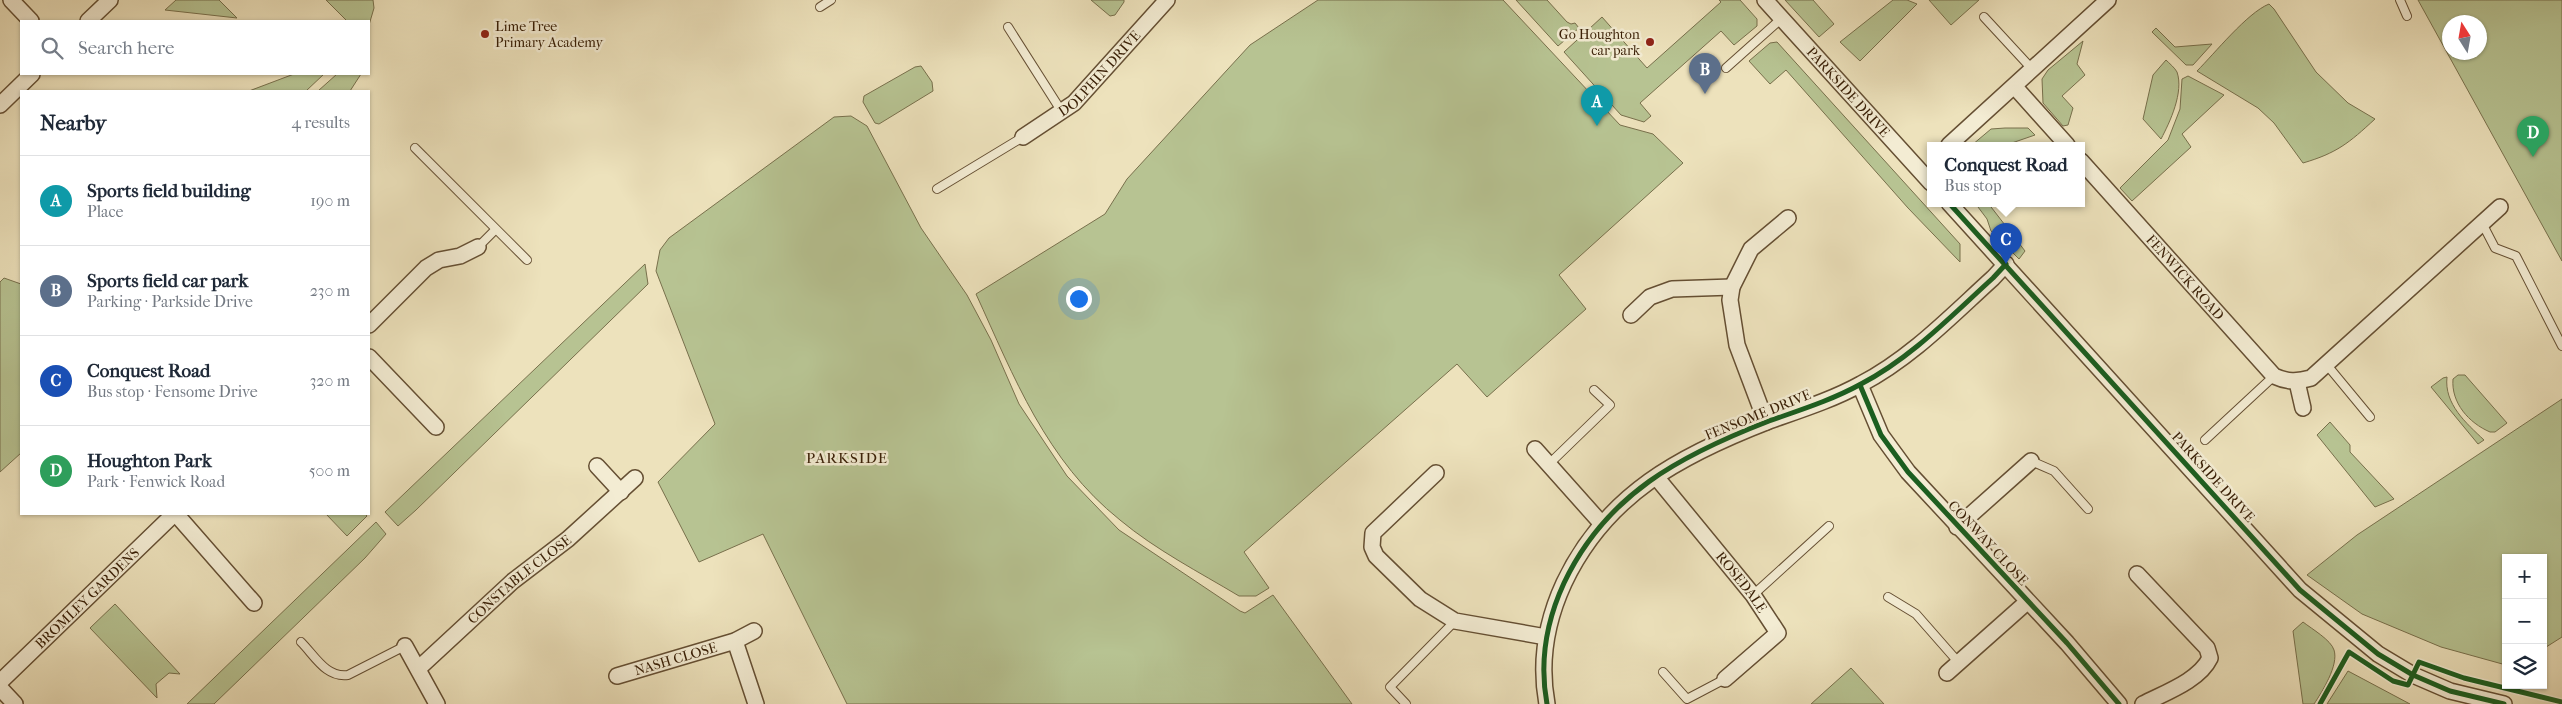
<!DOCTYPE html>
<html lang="en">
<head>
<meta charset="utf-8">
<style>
	:root { --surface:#fff; --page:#f6f6f7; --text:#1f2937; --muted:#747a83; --line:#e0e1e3; --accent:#ea580c }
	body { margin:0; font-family:"IM FELL French Canon",serif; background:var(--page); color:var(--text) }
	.controls { position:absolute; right:15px; bottom:15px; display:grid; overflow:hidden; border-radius:0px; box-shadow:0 1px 4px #0004 }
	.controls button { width:45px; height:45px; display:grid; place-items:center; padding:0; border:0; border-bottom:1px solid var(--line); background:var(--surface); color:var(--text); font:25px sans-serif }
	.compass { position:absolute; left:2442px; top:15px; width:45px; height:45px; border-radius:50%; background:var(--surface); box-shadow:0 1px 4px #0004; rotate:349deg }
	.you { position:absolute; left:1078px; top:298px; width:18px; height:18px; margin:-12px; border:4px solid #fff; border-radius:50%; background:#1a73e8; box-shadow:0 0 0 8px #1a73e833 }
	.badge { display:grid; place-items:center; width:32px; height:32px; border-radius:50%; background:var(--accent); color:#fff; font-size:16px; font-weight:700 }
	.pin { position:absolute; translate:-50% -41px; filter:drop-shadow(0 1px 2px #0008) }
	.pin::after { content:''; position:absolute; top:26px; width:18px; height:15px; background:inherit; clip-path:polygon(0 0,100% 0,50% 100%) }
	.popup { position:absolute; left:1927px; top:142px; width:158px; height:65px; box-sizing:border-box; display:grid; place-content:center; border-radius:0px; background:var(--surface); filter:drop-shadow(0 1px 4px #0005); font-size:16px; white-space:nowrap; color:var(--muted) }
	.popup b { font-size:19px; color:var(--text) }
	.popup::after { content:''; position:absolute; left:50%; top:100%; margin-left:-10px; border:10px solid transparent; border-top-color:var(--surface) }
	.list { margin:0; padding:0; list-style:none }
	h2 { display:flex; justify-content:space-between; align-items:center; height:65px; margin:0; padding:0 20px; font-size:21px }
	h2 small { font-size:16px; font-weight:400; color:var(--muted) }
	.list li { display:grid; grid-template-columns:32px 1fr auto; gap:15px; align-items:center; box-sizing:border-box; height:90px; padding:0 20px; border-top:1px solid var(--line) }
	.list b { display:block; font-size:19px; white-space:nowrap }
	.list p { margin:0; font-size:16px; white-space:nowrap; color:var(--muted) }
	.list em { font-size:16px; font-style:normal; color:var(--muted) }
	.icon { flex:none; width:28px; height:28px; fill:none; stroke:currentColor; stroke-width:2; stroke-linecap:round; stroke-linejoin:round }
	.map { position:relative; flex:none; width:2562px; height:704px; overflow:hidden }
	.search { position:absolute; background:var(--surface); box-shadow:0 1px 4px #0004; left:20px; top:20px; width:350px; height:55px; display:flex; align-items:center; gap:12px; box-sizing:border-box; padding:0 18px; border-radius:0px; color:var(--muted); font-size:19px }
	.panel { position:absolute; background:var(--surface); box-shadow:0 1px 4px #0004; left:20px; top:90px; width:350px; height:425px; border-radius:0px }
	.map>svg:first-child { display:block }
	.green { fill:#b7c392; stroke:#78704c; fill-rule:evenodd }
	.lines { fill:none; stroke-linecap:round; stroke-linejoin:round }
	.service-casing { stroke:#654f33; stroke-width:10 }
	.minor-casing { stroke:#654f33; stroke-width:18 }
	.service { stroke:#f3ecd3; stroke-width:8 }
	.minor { stroke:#f3ecd3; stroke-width:15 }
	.cycleway-casing { stroke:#f3ecd3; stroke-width:8 }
	.cycleway { stroke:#1b5e20; stroke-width:5 }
	.poi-dot { fill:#8f2418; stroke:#f3ecd3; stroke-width:2 }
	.labels { text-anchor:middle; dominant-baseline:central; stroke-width:5; stroke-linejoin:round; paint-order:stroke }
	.poi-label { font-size:14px; fill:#381e05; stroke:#f3ecd3; text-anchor:start }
	.street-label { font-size:14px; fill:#381e05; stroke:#f3ecd3 }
	.neighbourhood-label { font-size:15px; letter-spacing:1px; fill:#381e05; stroke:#f3ecd3 }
</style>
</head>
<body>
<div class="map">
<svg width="2562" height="704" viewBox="0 0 2562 704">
	<rect width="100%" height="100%" fill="#ede2bc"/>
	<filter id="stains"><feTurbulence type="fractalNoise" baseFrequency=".004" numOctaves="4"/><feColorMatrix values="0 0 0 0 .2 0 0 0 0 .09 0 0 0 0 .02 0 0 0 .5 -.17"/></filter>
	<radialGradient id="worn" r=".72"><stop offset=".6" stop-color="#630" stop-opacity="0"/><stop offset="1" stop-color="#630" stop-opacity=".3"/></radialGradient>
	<!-- green -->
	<g class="green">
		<polygon points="176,0 219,0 237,18 165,10"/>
		<polygon points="326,0 373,0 374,8 369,25 369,21 347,21"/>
		<polygon points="1091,0 1124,0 1124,2 1115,15 1110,16"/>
		<path d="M1318,0h185l117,125 33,9 30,29 -124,112 27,34 -99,88 -30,-33 -213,188 25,36 -13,8h-17c-40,-24 -83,-46 -119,-76 -74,-59 -106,-143 -144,-226l129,-80 22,-35 123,-134z"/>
		<polygon points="1516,0 1547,0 1567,22 1571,24 1575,23 1579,28 1558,46"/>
		<polygon points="1719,0 1740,0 1757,19 1757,26 1734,45 1721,31 1640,103 1651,116 1644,122 1621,115 1564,52 1602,17 1647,68 1721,2"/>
		<polygon points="1785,0 1813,0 1834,24 1819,37"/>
		<polygon points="1893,0 1907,0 1917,4 1860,61 1840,42"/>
		<polygon points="1929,0 1979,0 1951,25"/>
		<path d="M2418,0h144v261zM2450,22h30v30h-30z"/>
		<path d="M2269,4l5,5 42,63 32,31 27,16c-26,24 -38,34 -72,44l-29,-40 -16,-15 -61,-37c18,-18 50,-58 72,-67z"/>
		<polygon points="2156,28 2175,47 2212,44 2193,65 2186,65 2152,32"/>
		<polygon points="2083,41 2077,64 2085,75 2062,96 2073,108 2068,125 2063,126 2043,103 2042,79 2048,70"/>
		<polygon points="1777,42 1960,244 1960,262 1908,208 1786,70 1770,84 1749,61 1770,43"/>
		<path d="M2166,60c3,3 9,8 11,12 7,20 -7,50 -16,67l-18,-20 10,-44z"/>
		<polygon points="921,66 932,82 933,91 879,124 875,123 863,102 864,96 915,67"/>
		<polygon points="294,74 324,74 306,91 249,91"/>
		<polygon points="337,74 361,74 350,91 318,91"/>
		<polygon points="2188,76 2224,95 2182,134 2191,147 2132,201 2120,188 2168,140 2180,109 2182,79"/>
		<polygon points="851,116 867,126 921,228 967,295 991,340 1019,404 1067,476 1119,530 1240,611 1245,613 1273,595 1352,704 847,704 763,534 699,562 658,482 715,424 656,271 660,250 669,238 834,117"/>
		<polygon points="2005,128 2028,128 2035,135 2006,145 1972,145 1991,129"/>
		<polygon points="1975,203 1988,203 2025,251 2019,259 1991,231 1987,219"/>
		<polygon points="645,264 648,284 416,510 398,526 385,512"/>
		<polygon points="4,278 21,284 21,453 0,472 0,282"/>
		<path d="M2458,375h7l42,48 -12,9h-5c-21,-9 -39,-29 -37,-53z"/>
		<path d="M2447,377c-3,27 19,46 37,63l-6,4 -47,-57 12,-9z"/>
		<polygon points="2562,399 2562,637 2543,649 2543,558 2506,558 2506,665 2441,647 2362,614 2307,575 2357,535"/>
		<polygon points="2330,422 2350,445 2350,452 2394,499 2375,507 2317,435"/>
		<polygon points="326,514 365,514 367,516 347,536"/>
		<polygon points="376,522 386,534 365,558 214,704 187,704"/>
		<polygon points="115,604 180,674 169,673 156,684 157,698 90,628"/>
		<path d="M2303,622c9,7 28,18 31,28 5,15 -12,42 -20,54h-11l-10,-73z"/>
		<polygon points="1851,668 1884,704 1811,704"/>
		<polygon points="2348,671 2410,704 2327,704"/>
	</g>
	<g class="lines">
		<!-- service casing -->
		<g class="service-casing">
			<g id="service">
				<polyline points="2400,0 2407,16"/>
				<polyline points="820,7 831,0"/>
				<polyline points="1984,17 2033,70"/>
				<polyline points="1008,27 1062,112"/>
				<polyline points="1726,68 1782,18"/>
				<polyline points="415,148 527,260"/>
				<polyline points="937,189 1023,137"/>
				<polyline points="2482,223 2495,248 2516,256 2562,346"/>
				<polyline points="478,247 495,230"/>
				<polyline points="2327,365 2370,417"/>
				<polyline points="2205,440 2274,376"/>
				<polyline points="2031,461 2054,471 2088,509"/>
				<polyline points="1549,464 1610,405 1594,390"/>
				<polyline points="1753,595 1829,526"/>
				<polyline points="1888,597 1916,614 1959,663"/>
				<path d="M301,642c14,14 25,36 47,33l57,-29"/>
				<polyline points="1663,672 1687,699 1725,679"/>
				<polyline points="1406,704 1390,687 1455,621"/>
			</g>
		</g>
		<!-- minor casing -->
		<g class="minor-casing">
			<g id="minor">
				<polyline points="11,0 31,21"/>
				<path id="s1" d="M1765,0l166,183"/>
				<polyline points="88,21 110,0"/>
				<polyline points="2015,87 2067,145"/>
				<polyline points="0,105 32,74"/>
				<path id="s2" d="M1023,137l51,-34 93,-103"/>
				<polyline points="1949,145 2108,0"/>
				<path id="s3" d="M2081,161l193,215c13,6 23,6 37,2l189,-171"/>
				<polyline points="1949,203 2300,590 2378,654 2413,675 2450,691 2504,704"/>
				<polyline points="1631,315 1650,297 1672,289 1732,287"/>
				<polyline points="369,325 426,268 439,260 460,256 478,247"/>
				<polyline points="369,357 436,427"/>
				<polyline points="2297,382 2303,408"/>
				<polyline points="1860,385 1881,435 1908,472 2067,643 2119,704"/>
				<polyline points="1766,422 1737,345 1730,300 1732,287 1751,249 1788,218"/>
				<polyline points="1535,449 1601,523"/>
				<polyline points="597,466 621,492"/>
				<polyline points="1436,473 1373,533 1372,547 1376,556 1420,599 1455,621 1546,637"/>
				<path id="s4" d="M1657,478l96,117 25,38 -53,46"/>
				<polyline points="176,514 254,603"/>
				<polyline points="1957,527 2031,461"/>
				<path d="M2137,574l70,74 3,10c-11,23 -46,35 -67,46"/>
				<polyline points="735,641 756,704"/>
				<polyline points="405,646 437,704"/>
				<path id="s5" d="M419,668l94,-87 55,-42 67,-61"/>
				<polyline points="1947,673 2027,602"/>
				<path id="s6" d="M617,676l118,-35 19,-10"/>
				<path id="s7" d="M0,682l174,-168"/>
				<polyline points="0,688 15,704"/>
				<path d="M1547,704c-8,-43 -1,-82 17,-121 42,-89 117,-128 205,-162 31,-11 63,-21 92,-37 50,-26 90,-68 132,-106l13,-14"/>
			</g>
		</g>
		<!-- service -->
		<use href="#service" class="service"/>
		<!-- minor -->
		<use href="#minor" class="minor"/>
		<!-- cycleway casing -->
		<g class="cycleway-casing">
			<g id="cycleway">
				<polyline points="1949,203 2300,590 2378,654 2413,675 2450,691 2504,704"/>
				<polyline points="1860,385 1881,435 1908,472 2067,643 2119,704"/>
				<path d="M1547,704c-8,-43 -1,-82 17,-121 42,-89 117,-128 205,-162 31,-11 63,-21 92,-37 50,-26 90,-68 132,-106l13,-14"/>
				<polyline points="2320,704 2349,652 2393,681 2408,685 2419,662 2464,678 2562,702"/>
			</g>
		</g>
		<!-- cycleway -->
		<use href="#cycleway" class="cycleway"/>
	</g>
	<!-- markers -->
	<g class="poi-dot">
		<circle cx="485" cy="34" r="5"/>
		<circle cx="1650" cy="42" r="5"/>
	</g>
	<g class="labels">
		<!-- poi labels -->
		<g class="poi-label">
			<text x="495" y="26">Lime Tree<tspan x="495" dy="16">Primary Academy</tspan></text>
			<text x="1640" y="34" text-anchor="end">Go Houghton<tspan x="1640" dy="16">car park</tspan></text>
		</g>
		<!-- street labels -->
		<g class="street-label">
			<text stroke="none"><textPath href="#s2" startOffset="100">DOLPHIN DRIVE</textPath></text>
			<text stroke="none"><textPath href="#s1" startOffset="124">PARKSIDE DRIVE</textPath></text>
			<text stroke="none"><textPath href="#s3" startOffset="156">FENWICK ROAD</textPath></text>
			<text transform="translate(1758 415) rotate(-22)">FENSOME DRIVE</text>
			<text transform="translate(2213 477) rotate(48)">PARKSIDE DRIVE</text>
			<text transform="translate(1988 543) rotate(47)">CONWAY CLOSE</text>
			<text stroke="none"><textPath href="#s5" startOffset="134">CONSTABLE CLOSE</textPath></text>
			<text stroke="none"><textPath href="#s4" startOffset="134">ROSEDALE</textPath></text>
			<text stroke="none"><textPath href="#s7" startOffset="121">BROMLEY GARDENS</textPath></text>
			<text stroke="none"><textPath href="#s6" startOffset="61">NASH CLOSE</textPath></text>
		</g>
		<!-- neighbourhood labels -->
		<g class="neighbourhood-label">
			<text x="847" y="458">PARKSIDE</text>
		</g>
	</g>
	<rect width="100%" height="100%" filter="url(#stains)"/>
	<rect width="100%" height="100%" fill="url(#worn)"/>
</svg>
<div class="controls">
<button>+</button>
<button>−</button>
<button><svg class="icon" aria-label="layers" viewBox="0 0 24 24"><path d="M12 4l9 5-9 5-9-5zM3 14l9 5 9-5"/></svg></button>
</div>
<svg class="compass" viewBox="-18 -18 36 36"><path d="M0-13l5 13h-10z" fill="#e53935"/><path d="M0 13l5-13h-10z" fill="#747a83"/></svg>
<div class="you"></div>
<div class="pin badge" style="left:1597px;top:126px;background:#0f9aa8">A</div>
<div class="pin badge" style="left:1705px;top:94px;background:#5c6f8a">B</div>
<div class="pin badge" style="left:2006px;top:264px;background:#1a4fb4">C</div>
<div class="popup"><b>Conquest Road</b>Bus stop</div>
<div class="pin badge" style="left:2533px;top:157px;background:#2e9e5b">D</div>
<div class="search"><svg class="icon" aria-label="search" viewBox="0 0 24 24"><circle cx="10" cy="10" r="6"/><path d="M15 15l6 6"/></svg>Search here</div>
<section class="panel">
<h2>Nearby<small>4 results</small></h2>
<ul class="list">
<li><span class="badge" style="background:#0f9aa8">A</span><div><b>Sports field building</b><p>Place</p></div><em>190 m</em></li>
<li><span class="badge" style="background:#5c6f8a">B</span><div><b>Sports field car park</b><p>Parking · Parkside Drive</p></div><em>230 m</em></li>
<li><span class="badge" style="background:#1a4fb4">C</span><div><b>Conquest Road</b><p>Bus stop · Fensome Drive</p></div><em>320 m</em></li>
<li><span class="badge" style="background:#2e9e5b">D</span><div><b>Houghton Park</b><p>Park · Fenwick Road</p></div><em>500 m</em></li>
</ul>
</section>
</div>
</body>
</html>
